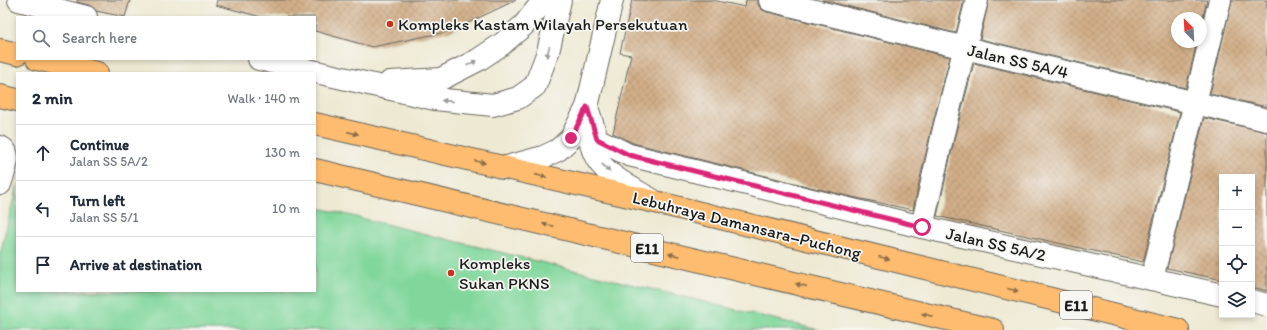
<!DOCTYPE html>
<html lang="en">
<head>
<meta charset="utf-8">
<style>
	:root { --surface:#fff; --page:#f2f2f3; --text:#1f2937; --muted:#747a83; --line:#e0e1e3 }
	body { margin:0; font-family:Itim,sans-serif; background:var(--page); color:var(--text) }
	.controls { position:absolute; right:12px; bottom:12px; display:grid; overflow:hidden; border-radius:0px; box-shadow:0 2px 6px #0003 }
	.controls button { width:36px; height:36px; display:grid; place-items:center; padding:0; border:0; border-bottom:1px solid var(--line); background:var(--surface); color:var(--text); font:20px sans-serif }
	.compass { position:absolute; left:1171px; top:12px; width:36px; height:36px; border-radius:50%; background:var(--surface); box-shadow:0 2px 6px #0003; rotate:336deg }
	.stop { position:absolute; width:12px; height:12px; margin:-9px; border:3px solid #db2777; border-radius:50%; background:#fff }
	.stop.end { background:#db2777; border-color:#fff; box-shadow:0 1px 4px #0008 }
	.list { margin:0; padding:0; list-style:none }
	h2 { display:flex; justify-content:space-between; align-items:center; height:52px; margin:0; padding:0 16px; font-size:17px }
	h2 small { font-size:13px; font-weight:400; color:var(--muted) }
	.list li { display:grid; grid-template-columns:26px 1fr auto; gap:12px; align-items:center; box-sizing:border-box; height:56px; padding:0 16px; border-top:1px solid var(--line) }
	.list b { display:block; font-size:15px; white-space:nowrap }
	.list p { margin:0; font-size:13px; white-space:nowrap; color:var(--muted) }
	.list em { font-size:13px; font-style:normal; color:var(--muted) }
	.icon { flex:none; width:22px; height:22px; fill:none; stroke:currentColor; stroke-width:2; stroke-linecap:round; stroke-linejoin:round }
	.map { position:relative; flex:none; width:1267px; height:330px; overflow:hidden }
	.search { position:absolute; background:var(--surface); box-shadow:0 2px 6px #0003; left:16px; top:16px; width:300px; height:44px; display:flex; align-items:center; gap:10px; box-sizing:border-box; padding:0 14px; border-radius:0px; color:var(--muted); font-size:15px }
	.panel { position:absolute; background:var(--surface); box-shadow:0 2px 6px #0003; left:16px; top:72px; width:300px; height:220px; border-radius:0px }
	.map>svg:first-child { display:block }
	.green { fill:#81d79b; stroke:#4e7a5c }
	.building { fill:url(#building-cross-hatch) }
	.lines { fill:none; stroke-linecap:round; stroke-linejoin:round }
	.minor-casing { stroke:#66645c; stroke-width:24 }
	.highway-casing { stroke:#66645c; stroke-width:24 }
	.minor { stroke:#fff; stroke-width:22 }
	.highway { stroke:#fdbc70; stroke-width:22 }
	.oneway { fill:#999 }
	.oneway2 { fill:#8c6c46 }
	.route { stroke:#db2777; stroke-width:5 }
	.poi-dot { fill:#c8321e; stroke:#f6f6f2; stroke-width:1.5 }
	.labels { text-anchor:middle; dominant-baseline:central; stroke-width:3.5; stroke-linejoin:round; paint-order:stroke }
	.shield { fill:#f6f6f2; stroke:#5d5d5c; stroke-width:1 }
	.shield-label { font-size:16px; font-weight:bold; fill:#1c1c1c }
	.poi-label { font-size:17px; fill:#1c1c1c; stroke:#f6f6f2; text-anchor:start }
	.street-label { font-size:17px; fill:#1c1c1c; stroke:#f6f6f2 }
</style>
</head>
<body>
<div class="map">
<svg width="1267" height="330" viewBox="0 0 1267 330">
	<defs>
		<pattern id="building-cross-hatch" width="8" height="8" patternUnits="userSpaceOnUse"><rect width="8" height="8" fill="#d2af89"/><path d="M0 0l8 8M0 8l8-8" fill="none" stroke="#b49676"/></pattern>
	</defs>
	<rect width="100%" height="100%" fill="#f6f6f2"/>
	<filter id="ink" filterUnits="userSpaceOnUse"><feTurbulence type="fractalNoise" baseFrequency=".025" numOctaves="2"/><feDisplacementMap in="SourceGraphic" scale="8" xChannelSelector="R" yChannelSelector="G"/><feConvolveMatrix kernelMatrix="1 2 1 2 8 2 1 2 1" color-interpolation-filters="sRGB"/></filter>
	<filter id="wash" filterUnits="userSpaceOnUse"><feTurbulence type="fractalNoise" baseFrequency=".012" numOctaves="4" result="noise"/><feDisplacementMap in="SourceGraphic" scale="16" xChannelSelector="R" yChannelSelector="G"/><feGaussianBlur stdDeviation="0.9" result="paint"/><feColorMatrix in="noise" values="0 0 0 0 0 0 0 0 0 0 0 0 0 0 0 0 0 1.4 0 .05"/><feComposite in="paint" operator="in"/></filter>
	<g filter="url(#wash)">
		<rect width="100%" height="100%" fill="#eee9d2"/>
		<!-- green -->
		<polygon class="green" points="17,184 17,291 315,291 315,207 819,330 0,330 0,255"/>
		<g id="blocks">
			<!-- building -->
			<g class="building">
				<polygon points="77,0 130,0 125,17 96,11 89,5 77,2"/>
				<polygon points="217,0 516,0 451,31 372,47 315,31 315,17 261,17 216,5"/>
				<polygon points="632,0 712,0 745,7 746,0 758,0 758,4 761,9 767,12 950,57 932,126 913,210 843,195 633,143 613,133 631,55 620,53"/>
				<polygon points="822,0 964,0 956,33"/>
				<polygon points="989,0 1207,0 1201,25 1201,18 1177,18 1177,42 1197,42 1186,88 980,39"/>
				<polygon points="1232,0 1267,0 1267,107 1210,94"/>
				<polygon points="974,63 1180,112 1143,262 937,216 956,132"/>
				<polygon points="1204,118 1267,132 1267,291 1252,287 1252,177 1222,177 1222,280 1167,268"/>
			</g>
		</g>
	</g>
	<g filter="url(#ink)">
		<use href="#blocks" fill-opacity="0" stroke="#66645c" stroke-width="1"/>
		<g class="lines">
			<!-- minor casing -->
			<g class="minor-casing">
				<g id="minor">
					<polyline points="19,0 86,17"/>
					<polyline points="770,0 965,48 1267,120"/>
					<polyline points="259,59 435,99 493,105 518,98 535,86 548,52 560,0"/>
					<polyline points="390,82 441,79 478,60 502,44 524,25 544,0"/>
					<polyline points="587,107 597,139 629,155 922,227 1222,295"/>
					<path d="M589,126c1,9 1,18 5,27 8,21 40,36 58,47"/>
					<path d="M0,147c14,5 3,27 0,37"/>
					<polyline points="503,168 543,157 558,150 571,138 587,107 612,0"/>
					<polyline points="922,227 944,129 977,0"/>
					<polyline points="1152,279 1220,0"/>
					<polyline points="1252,301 1267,305"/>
				</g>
			</g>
			<!-- highway casing -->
			<g class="highway-casing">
				<g id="highway">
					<polyline points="0,50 17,54"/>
					<polyline points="37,59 97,73"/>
					<polyline points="0,96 17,100"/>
					<polyline points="315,124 655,202 1178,330"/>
					<polyline points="315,170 993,330"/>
				</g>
			</g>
			<!-- minor -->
			<use href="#minor" class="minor"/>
			<!-- highway -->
			<use href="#highway" class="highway"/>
		</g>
		<!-- one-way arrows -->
		<defs><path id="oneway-solid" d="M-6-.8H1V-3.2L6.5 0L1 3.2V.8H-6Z"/></defs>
		<g class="oneway">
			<use href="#oneway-solid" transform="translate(548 52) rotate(104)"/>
			<use href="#oneway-solid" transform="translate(472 63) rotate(-27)"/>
			<use href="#oneway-solid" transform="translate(447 101) rotate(-174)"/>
			<use href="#oneway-solid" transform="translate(606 168) rotate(44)"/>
		</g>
		<g class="oneway2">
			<use href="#oneway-solid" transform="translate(353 133) rotate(13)"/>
			<use href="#oneway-solid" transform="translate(480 162) rotate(13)"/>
			<use href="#oneway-solid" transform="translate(541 176) rotate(13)"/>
			<use href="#oneway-solid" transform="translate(548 225) rotate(-167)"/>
			<use href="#oneway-solid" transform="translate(674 255) rotate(-167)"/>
			<use href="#oneway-solid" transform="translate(884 258) rotate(14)"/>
			<use href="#oneway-solid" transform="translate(801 285) rotate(-167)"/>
			<use href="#oneway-solid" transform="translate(1013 290) rotate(14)"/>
			<use href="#oneway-solid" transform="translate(927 315) rotate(-167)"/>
		</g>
	</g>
	<g class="lines" filter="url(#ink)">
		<!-- route -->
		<polyline class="route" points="571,138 587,107 597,139 629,155 922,227"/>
	</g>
	<!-- markers -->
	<g class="poi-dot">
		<circle cx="390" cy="24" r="4"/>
		<circle cx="451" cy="273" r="4"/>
	</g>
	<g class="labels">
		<!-- shield labels -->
		<g class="shield">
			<rect x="631" y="234" width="32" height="28" rx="3"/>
			<rect x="1060" y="291" width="32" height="28" rx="3"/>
		</g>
		<g class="shield-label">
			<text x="647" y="248">E11</text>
			<text x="1076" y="305">E11</text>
		</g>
		<!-- poi labels -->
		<g class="poi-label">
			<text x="398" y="24">Kompleks Kastam Wilayah Persekutuan</text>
			<text x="459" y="263">Kompleks<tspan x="459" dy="20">Sukan PKNS</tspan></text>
		</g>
		<!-- street labels -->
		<g class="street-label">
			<text transform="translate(1018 61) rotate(13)">Jalan SS 5A/4</text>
			<text transform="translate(747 225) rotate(14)">Lebuhraya Damansara–Puchong</text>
			<text transform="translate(996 244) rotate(13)">Jalan SS 5A/2</text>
		</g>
	</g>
</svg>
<div class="controls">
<button>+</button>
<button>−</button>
<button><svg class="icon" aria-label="locate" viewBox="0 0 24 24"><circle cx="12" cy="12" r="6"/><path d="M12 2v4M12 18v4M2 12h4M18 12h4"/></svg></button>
<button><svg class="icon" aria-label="layers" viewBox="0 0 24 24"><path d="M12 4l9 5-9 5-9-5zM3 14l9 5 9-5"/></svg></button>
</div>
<svg class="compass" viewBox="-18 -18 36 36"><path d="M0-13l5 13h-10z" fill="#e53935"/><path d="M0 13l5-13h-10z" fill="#747a83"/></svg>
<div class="stop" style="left:922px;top:227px"></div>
<div class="stop end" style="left:571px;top:138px"></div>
<div class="search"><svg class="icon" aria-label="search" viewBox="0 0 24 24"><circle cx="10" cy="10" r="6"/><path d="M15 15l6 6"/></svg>Search here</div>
<section class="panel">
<h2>2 min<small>Walk · 140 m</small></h2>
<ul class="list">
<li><svg class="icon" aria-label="ahead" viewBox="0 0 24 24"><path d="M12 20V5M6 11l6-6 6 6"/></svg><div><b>Continue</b><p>Jalan SS 5A/2</p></div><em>130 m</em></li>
<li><svg class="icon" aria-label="left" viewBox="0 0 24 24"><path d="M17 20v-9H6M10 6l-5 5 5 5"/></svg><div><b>Turn left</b><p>Jalan SS 5/1</p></div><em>10 m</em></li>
<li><svg class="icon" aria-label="arrive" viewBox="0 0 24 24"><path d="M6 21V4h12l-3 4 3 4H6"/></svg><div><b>Arrive at destination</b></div></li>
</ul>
</section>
</div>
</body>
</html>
